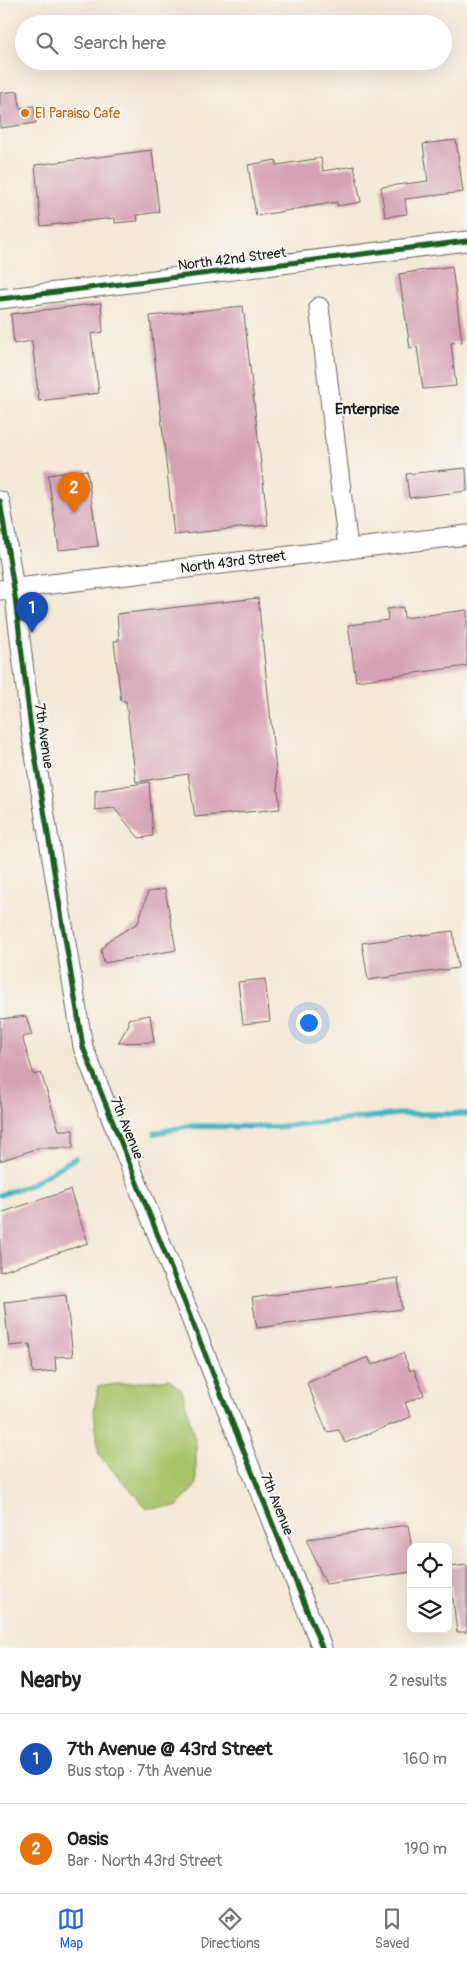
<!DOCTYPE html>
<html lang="en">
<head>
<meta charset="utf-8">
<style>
	:root { --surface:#fff; --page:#f2f2f2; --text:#202124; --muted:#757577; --line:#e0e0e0; --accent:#2563eb }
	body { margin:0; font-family:Pangolin,sans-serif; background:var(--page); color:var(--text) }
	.controls { position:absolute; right:15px; bottom:15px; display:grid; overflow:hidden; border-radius:10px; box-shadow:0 5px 20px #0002 }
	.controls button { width:45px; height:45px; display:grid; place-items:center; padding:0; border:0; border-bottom:1px solid var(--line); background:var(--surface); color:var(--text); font:25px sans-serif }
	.you { position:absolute; left:308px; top:1022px; width:18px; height:18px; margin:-12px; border:4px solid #fff; border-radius:50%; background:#1a73e8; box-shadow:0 0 0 8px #1a73e833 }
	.badge { display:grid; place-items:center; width:32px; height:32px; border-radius:50%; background:var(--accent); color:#fff; font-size:16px; font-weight:700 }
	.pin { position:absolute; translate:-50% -41px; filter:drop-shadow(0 1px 2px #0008) }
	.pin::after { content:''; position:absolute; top:26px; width:18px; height:15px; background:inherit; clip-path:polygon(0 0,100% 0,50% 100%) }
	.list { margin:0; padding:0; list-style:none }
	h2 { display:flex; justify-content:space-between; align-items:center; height:65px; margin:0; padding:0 20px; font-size:21px }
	h2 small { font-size:16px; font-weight:400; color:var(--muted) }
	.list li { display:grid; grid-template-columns:32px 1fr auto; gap:15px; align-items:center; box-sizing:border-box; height:90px; padding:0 20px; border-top:1px solid var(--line) }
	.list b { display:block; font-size:19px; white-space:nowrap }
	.list p { margin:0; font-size:16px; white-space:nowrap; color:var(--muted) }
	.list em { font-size:16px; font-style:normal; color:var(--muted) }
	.icon { flex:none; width:28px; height:28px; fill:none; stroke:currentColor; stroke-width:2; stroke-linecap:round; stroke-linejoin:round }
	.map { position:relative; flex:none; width:467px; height:1648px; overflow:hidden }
	.search { position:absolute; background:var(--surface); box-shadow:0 5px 20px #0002; left:15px; right:15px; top:15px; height:55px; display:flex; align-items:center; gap:12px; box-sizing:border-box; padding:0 18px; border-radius:28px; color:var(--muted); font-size:19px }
	.sheet { height:245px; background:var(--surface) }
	nav { display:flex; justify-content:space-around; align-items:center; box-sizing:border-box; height:70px; border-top:1px solid var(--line); background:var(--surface); font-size:14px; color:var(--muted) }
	nav a { display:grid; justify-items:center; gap:2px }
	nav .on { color:var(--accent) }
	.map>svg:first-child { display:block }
	.green { fill:#a8c268; stroke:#626f42 }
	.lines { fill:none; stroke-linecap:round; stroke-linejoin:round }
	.stream { stroke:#48b5c3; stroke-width:5.5 }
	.building { fill:#d5a2b4 }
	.minor-casing { stroke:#68635d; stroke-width:21 }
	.minor { stroke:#fff; stroke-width:19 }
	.cycleway-casing { stroke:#f6f6f2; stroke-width:8 }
	.cycleway { stroke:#1b5e20; stroke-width:5 }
	.food-dot { fill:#e8710a; stroke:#f6f6f2; stroke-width:2 }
	.labels { text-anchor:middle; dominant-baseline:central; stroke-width:4; stroke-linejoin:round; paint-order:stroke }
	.food-label { font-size:14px; fill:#c56008; stroke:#f6f6f2; text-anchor:start }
	.street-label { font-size:14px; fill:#1c1c1c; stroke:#f6f6f2 }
	.neighbourhood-label { font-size:15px; font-weight:bold; fill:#1c1c1c; stroke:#f6f6f2 }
</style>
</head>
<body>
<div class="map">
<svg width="467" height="1648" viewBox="0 0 467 1648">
	<rect width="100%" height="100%" fill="#f6f6f2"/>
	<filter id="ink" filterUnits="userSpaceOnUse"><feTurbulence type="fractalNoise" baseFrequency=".02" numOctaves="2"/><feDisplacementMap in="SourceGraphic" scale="10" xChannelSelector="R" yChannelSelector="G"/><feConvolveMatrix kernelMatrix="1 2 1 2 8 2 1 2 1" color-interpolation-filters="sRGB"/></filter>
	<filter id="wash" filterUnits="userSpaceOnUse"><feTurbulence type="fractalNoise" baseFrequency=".0096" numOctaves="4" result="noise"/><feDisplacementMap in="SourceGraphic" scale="20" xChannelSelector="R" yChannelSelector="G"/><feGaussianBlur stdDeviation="1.12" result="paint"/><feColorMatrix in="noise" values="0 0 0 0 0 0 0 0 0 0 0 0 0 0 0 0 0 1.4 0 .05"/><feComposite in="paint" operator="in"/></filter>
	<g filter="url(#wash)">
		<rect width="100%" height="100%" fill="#f4e8d6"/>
		<!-- green -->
		<polygon class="green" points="168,1379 182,1390 196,1445 196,1485 177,1507 147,1508 99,1455 94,1411 98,1386"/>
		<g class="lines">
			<!-- stream -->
			<g class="stream">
				<polyline points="155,1133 188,1126 275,1127 399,1114 467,1114"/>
				<polyline points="0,1195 30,1185 75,1158"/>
			</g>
		</g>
		<g id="blocks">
			<!-- building -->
			<g class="building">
				<polygon points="18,91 20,108 34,106 36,123 0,128 0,93"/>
				<polygon points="456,140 463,192 405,199 407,214 385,217 381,187 428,181 423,144"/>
				<polygon points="152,150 159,212 137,215 138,221 115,223 115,218 41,226 35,165"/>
				<polygon points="321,158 323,171 354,166 361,202 337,206 337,202 256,216 248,165 276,160 277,165"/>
				<polygon points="452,266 462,342 451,343 456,386 423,389 417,347 410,348 399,274"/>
				<polygon points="101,303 103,332 91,334 99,393 39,401 32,341 14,344 11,314"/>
				<polygon points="243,306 268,525 174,535 150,316"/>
				<polygon points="466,468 467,491 409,498 406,474"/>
				<polygon points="87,470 98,546 59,550 48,475"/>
				<polygon points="258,598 280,809 195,817 188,774 136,782 126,701 121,701 114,641 119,640 117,614"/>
				<polygon points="403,607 404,618 467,610 467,666 356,681 348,625 388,620 387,609"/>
				<polygon points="149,782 153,836 139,838 114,808 95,810 95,791"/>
				<polygon points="165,889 176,950 104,963 101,950 109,940 138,923 148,892"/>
				<polygon points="453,931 458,968 368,980 362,943"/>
				<polygon points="265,979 270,1021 243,1024 238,982"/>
				<polygon points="150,1015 154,1042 118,1043 129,1024 128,1019"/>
				<polygon points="26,1016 32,1035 22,1037 34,1075 41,1073 59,1130 73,1130 73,1148 38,1148 0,1161 0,1019"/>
				<polygon points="70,1190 88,1243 0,1272 0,1213"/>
				<polygon points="398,1278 402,1309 257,1328 252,1298"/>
				<polygon points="66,1295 73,1356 55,1357 56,1371 33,1373 30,1344 9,1346 4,1302"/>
				<polygon points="403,1353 410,1371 414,1369 424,1395 405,1403 411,1417 345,1443 339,1430 327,1432 307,1383 368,1357 372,1365"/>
				<polygon points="408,1525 411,1543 411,1572 326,1584 306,1539"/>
				<polygon points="467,1565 467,1632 457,1632 449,1567"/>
			</g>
		</g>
	</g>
	<g filter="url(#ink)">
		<use href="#blocks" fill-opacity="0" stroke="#68635d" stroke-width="1"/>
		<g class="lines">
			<!-- minor casing -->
			<g class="minor-casing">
				<g id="minor">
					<polyline points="0,299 467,241"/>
					<polyline points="319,307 348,549"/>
					<polyline points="0,501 14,589 32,737 83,1047 322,1648"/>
					<polyline points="0,590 467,535"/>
				</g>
			</g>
			<!-- minor -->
			<use href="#minor" class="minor"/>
			<!-- cycleway casing -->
			<g class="cycleway-casing">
				<g id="cycleway">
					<polyline points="0,299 467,241"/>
					<polyline points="0,501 14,589 32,737 83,1047 322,1648"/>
				</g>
			</g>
			<!-- cycleway -->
			<use href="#cycleway" class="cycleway"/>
		</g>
	</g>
	<!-- markers -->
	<circle class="food-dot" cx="25" cy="113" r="5"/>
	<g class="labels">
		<!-- food labels -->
		<g class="food-label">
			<text x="35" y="113">El Paraiso Cafe</text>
		</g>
		<!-- street labels -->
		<g class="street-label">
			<text transform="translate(232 259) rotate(-7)">North 42nd Street</text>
			<text transform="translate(233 562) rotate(-7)">North 43rd Street</text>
			<text transform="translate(44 736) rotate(82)">7th Avenue</text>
			<text transform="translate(127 1128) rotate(68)">7th Avenue</text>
			<text transform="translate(277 1504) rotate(68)">7th Avenue</text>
		</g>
		<!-- neighbourhood labels -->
		<g class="neighbourhood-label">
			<text x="367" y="409">Enterprise</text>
		</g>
	</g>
</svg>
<div class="controls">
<button><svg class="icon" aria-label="locate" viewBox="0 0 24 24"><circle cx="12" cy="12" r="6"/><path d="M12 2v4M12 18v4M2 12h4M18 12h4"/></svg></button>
<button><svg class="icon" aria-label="layers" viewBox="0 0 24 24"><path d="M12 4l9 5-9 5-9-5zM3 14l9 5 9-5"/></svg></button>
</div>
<div class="you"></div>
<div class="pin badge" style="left:32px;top:633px;background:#1a4fb4">1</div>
<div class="pin badge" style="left:74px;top:513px;background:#e8710a">2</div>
<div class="search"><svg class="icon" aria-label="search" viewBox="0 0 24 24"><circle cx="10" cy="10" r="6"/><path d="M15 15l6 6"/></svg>Search here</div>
</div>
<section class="sheet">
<h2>Nearby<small>2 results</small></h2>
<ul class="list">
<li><span class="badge" style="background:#1a4fb4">1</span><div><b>7th Avenue @ 43rd Street</b><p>Bus stop · 7th Avenue</p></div><em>160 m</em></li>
<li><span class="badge" style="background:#e8710a">2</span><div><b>Oasis</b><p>Bar · North 43rd Street</p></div><em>190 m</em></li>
</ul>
</section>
<nav>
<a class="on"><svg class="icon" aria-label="map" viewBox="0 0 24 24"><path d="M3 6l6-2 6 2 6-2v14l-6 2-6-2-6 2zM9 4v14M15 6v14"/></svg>Map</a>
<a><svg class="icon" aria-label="directions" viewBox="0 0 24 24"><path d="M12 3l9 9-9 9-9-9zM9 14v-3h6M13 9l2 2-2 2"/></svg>Directions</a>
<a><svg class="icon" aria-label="saved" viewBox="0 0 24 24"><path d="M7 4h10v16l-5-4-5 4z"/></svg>Saved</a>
</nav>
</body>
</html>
